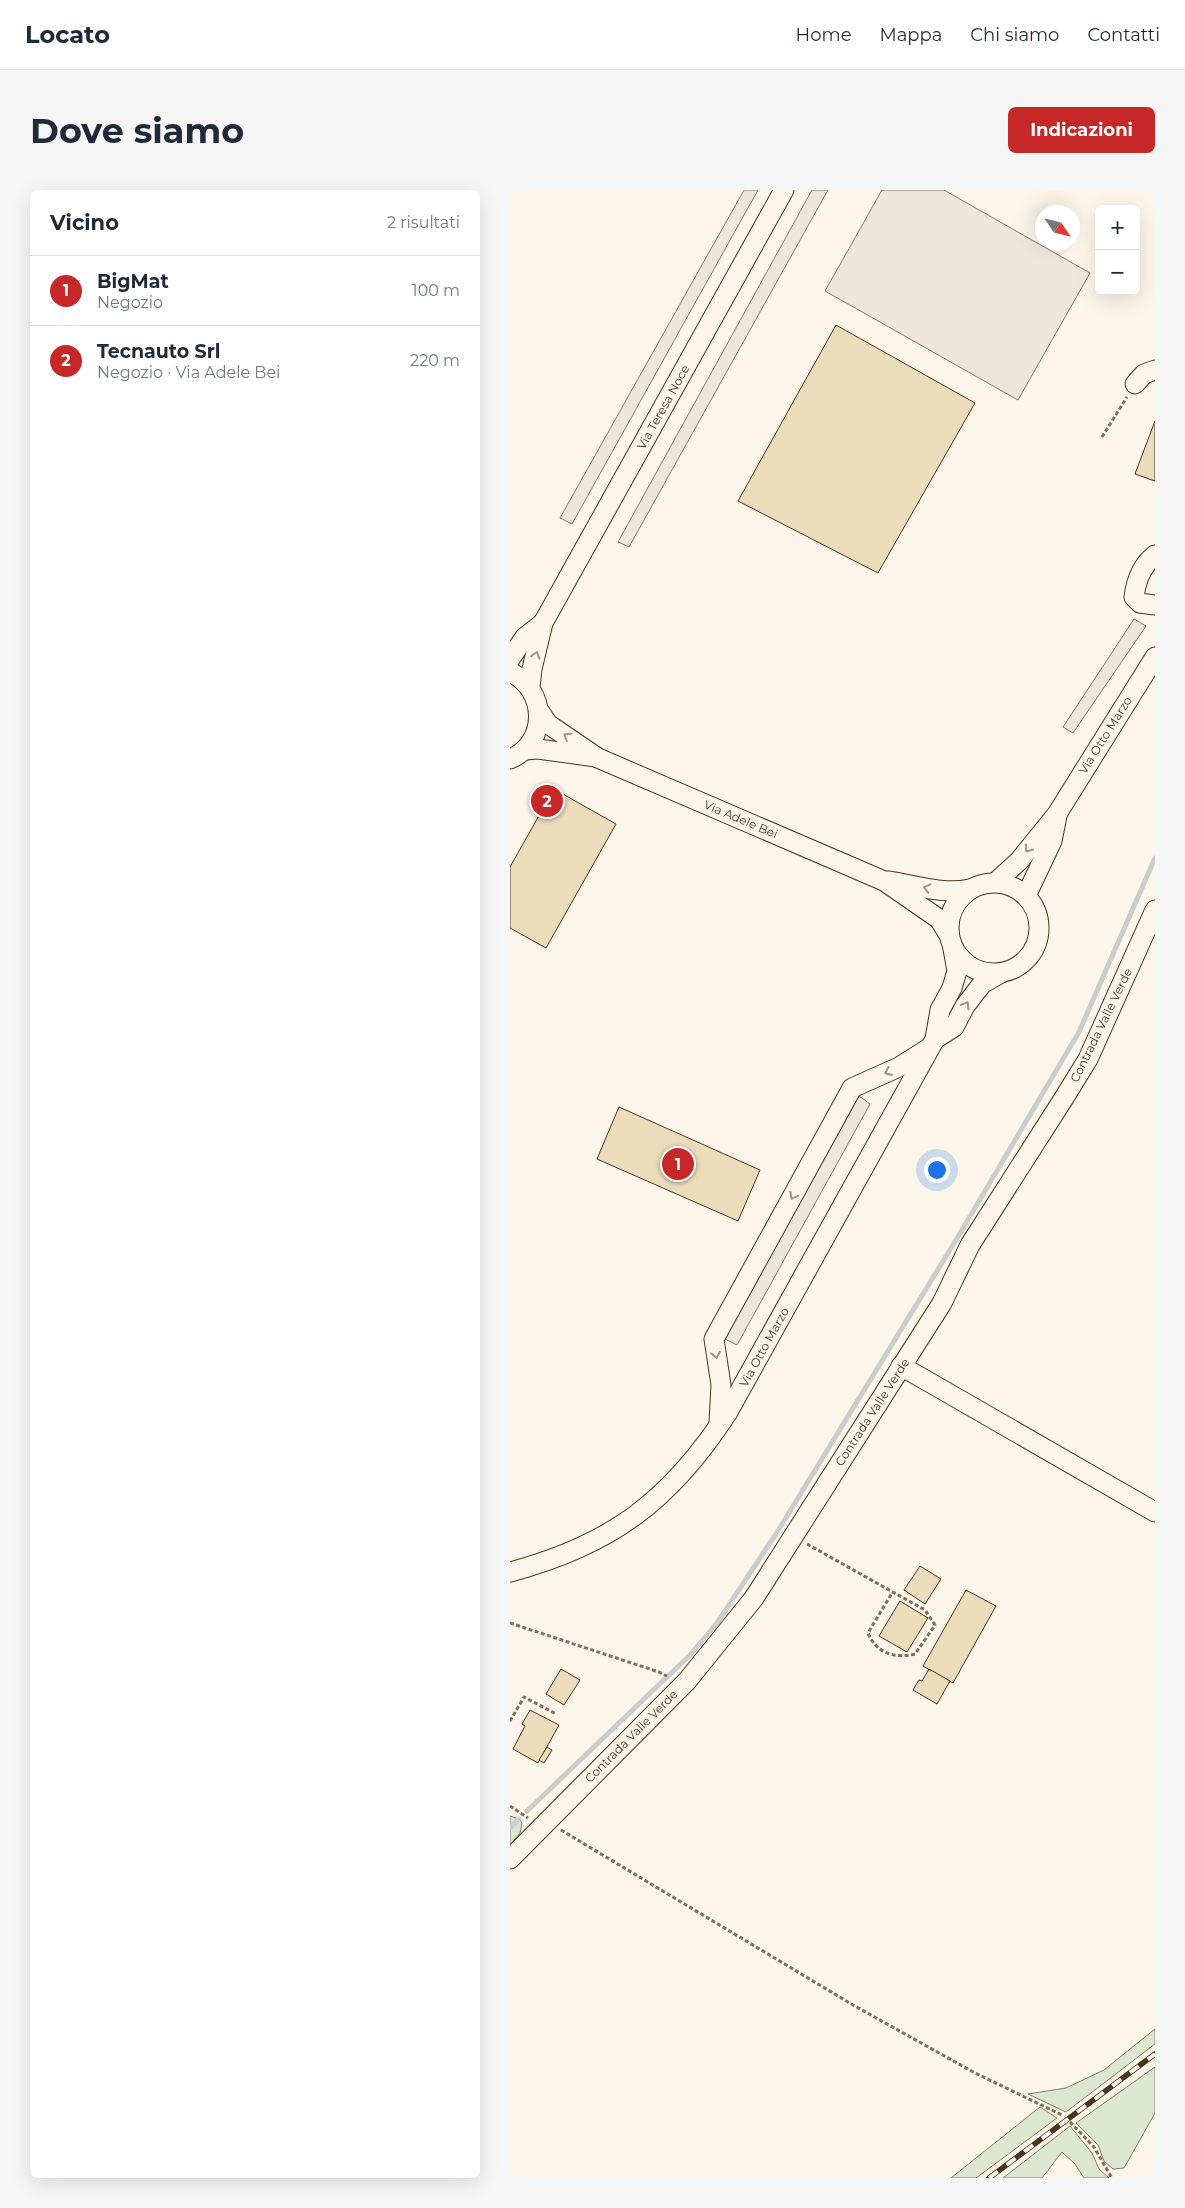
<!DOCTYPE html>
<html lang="it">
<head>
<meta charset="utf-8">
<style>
	:root { --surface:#fff; --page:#f6f6f7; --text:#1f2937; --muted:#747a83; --line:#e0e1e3; --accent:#c62828 }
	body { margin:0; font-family:Montserrat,sans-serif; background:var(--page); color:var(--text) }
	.controls { position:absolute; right:15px; top:15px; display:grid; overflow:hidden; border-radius:8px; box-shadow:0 5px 20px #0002 }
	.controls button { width:45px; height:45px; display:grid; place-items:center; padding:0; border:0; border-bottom:1px solid var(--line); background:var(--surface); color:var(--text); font:25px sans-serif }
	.compass { position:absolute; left:525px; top:15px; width:45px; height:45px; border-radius:50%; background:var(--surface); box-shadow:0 5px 20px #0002; rotate:125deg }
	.you { position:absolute; left:426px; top:979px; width:18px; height:18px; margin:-12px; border:4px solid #fff; border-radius:50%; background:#1a73e8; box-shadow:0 0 0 8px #1a73e833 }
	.badge { display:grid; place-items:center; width:32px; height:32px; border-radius:50%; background:var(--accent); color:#fff; font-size:16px; font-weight:700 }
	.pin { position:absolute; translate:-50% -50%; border:2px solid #fff; box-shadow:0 1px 5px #0006 }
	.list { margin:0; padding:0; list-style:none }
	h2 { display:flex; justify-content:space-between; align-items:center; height:65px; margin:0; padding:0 20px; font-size:21px }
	h2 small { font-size:16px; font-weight:400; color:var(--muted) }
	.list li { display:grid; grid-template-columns:32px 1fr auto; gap:15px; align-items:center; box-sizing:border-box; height:70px; padding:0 20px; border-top:1px solid var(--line) }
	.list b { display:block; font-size:19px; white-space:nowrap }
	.list p { margin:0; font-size:16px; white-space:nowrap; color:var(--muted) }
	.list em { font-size:16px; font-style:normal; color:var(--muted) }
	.map { position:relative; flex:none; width:645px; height:1988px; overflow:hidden; border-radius:8px }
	header { display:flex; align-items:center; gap:30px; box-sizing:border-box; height:70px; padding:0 25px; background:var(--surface); border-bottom:1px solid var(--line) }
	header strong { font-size:24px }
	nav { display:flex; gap:28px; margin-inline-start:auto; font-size:18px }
	.intro { display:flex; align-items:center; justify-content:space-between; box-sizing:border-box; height:120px; padding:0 30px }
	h1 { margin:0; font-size:35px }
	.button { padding:12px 22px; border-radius:8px; background:var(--accent); color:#fff; font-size:18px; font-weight:700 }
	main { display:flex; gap:30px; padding:0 30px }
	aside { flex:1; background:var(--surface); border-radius:8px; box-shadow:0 5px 20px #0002 }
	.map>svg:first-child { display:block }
	.green { fill:#dce7d0; stroke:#887966 }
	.parking { fill:#ede7d9; stroke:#887966 }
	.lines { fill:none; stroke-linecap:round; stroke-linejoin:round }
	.stream { stroke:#c9cecd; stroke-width:5 }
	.building { fill:#ecdcbc; stroke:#4a3520 }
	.minor-casing { stroke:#4a3520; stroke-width:21 }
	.path { stroke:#7f6f5c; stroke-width:3; stroke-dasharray:4 2.5; stroke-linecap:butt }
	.minor { stroke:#fbf6e9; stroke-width:19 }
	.rail-casing { stroke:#4a3520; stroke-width:5.5 }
	.rail { stroke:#fbf6e9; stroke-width:4; stroke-dasharray:11; stroke-linecap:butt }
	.oneway { stroke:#a29684 }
	.labels { text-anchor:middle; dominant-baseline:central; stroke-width:4; stroke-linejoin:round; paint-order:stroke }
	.street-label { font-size:12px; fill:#4a3520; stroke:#fbf6e9 }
</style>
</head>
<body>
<header>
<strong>Locato</strong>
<nav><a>Home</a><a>Mappa</a><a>Chi siamo</a><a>Contatti</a></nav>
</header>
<div class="intro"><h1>Dove siamo</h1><a class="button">Indicazioni</a></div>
<main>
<aside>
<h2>Vicino<small>2 risultati</small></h2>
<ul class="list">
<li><span class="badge">1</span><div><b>BigMat</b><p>Negozio</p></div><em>100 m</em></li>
<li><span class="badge">2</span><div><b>Tecnauto Srl</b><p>Negozio · Via Adele Bei</p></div><em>220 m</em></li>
</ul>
</aside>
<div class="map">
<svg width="645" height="1988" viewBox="0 0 645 1988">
	<rect width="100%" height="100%" fill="#fbf6e9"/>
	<!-- green -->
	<g class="green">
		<polygon points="0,1626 9,1629 12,1633 10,1643 0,1655"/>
		<polygon points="645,1839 645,1854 556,1922 518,1904 556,1898 594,1880"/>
		<polygon points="645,1877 645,1923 614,1978 603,1979 594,1971 588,1955 566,1933"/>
		<polygon points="530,1917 547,1928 466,1988 441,1988"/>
		<polygon points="560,1936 582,1963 589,1979 599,1988 574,1988 565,1974 552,1962 532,1988 493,1988"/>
	</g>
	<!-- parking -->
	<g class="parking">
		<polygon points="234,0 248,0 62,334 50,328"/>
		<polygon points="302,0 318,0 119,357 108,352"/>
		<polygon points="372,0 434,0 580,83 508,210 315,101"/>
		<polygon points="624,429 636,436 563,543 553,537"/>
		<polygon points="349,906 360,914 227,1155 215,1149"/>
	</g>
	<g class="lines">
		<!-- stream -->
		<g class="stream">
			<polyline points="17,1621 180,1465 207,1433 266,1344 446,1050 569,842 645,668"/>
			<polyline points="0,1638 9,1629"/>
		</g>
	</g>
	<!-- building -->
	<g class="building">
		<polygon points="326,135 465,213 368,383 228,311"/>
		<polygon points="645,231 645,291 625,284"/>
		<polygon points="44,599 106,634 36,758 0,738 0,677"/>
		<polygon points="109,917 250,980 228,1031 87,969"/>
		<polygon points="410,1376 431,1389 415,1414 394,1400"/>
		<polygon points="456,1400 486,1416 443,1493 413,1476"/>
		<polygon points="390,1411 418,1428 397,1462 369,1446"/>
		<polygon points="51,1479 70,1490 54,1515 36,1504"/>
		<polygon points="419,1479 440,1491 427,1514 403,1500 409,1490 412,1491"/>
		<polygon points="20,1520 49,1535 28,1573 3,1559 15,1536 12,1534"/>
		<polygon points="37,1557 42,1560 34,1573 29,1570"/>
	</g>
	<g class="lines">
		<!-- minor casing -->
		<g class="minor-casing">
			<g id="minor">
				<polyline points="625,194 634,184 645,180"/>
				<path d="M645,365c-13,10 -19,26 -21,42l6,6 15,2"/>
				<polyline points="0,469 15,447 33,433"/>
				<path d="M0,482c37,17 39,71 0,87"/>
				<polyline points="20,497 22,479 33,433 274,0"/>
				<polyline points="30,522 38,534 88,568 374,691 429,729 439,745"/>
				<polyline points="15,560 28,559 86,567"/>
				<path d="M378,691c27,4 55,14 82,8"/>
				<polyline points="486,692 509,671 547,624 645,467"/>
				<circle cx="484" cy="738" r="45"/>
				<polyline points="516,706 542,651 547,626"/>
				<polyline points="425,849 444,837 455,816 472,794 491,783"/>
				<polyline points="391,1176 645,1322"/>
				<polyline points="209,1232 211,1195 204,1149 342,898 389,877 419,858"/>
				<path d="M0,1382c102,-27 161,-72 218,-160l207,-373 5,-29 12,-22 5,-17 -4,-22"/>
				<polyline points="0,1669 177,1491 244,1408 432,1113 460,1055 554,908 578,869 645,720"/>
			</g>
		</g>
		<!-- path -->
		<g class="path">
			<polyline points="592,247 617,207"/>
			<path d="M297,1354l118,66 10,15 -20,29c-20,5 -39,-1 -47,-21l24,-40"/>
			<polyline points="0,1433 149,1482 157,1486"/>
			<polyline points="0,1531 14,1507 46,1524"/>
			<polyline points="0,1616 18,1628"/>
			<polyline points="51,1640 343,1815 465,1883 552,1925"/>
			<polyline points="560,1932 584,1957 602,1988"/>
		</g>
		<!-- minor -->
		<use href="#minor" class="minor"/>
		<!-- rail casing -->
		<g class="rail-casing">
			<polyline id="rail" points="479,1988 645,1864"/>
		</g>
		<!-- rail -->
		<use href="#rail" class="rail"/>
	</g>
	<!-- one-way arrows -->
	<defs><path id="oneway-chevron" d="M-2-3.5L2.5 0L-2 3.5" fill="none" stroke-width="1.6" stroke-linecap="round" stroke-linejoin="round" transform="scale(1.25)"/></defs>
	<g class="oneway">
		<use href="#oneway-chevron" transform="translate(26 465) rotate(-73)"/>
		<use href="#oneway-chevron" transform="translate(57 546) rotate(-147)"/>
		<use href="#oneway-chevron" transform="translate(518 659) rotate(126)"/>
		<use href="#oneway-chevron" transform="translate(417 698) rotate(-165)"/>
		<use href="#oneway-chevron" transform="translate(456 815) rotate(-60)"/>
		<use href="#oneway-chevron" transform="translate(378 882) rotate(156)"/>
		<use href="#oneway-chevron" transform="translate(283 1006) rotate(119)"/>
		<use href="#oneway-chevron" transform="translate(206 1165) rotate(81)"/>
	</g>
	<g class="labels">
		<!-- street labels -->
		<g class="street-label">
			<text transform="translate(153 217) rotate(-61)">Via Teresa Noce</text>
			<text transform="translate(595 545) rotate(-58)">Via Otto Marzo</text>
			<text transform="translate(231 629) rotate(23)">Via Adele Bei</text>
			<text transform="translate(591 835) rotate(-64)">Contrada Valle Verde</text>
			<text transform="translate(254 1157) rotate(-61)">Via Otto Marzo</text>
			<text transform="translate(362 1222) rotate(-57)">Contrada Valle Verde</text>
			<text transform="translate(121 1546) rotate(-45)">Contrada Valle Verde</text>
		</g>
	</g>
</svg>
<div class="controls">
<button>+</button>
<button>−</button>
</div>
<svg class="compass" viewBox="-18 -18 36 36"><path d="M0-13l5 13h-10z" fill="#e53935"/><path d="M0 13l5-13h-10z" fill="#747a83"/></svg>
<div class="you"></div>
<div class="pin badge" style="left:168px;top:974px">1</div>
<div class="pin badge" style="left:37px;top:611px">2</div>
</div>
</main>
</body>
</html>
